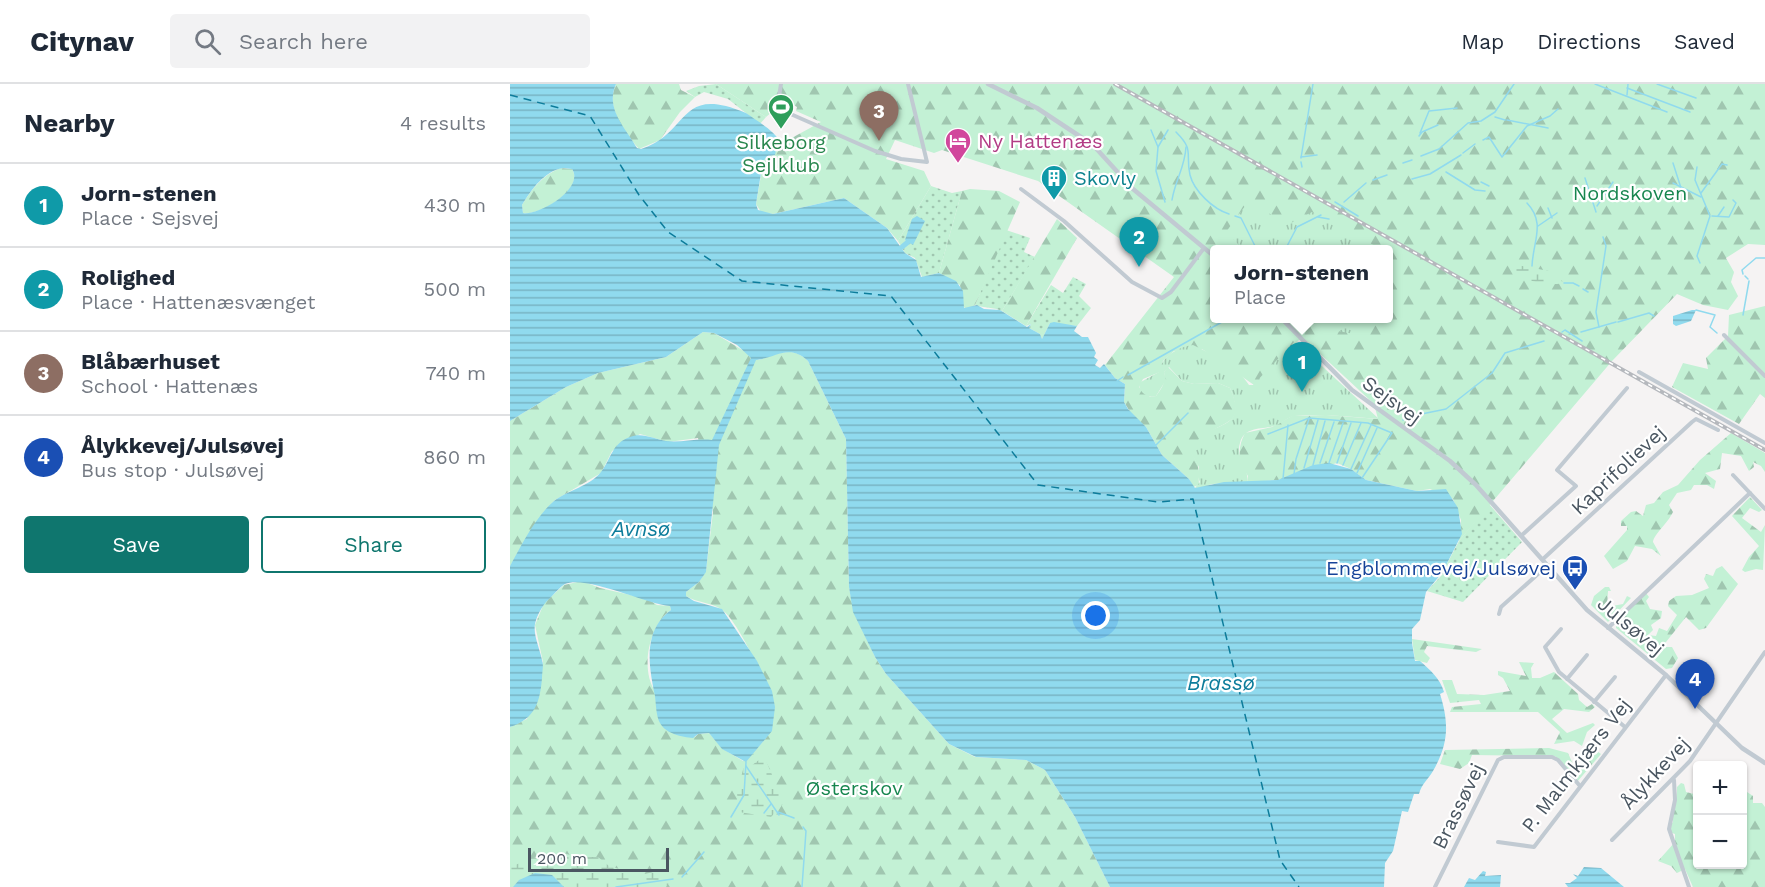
<!DOCTYPE html>
<html lang="en">
<head>
<meta charset="utf-8">
<style>
	:root { --surface:#fff; --page:#f2f2f3; --text:#1f2937; --muted:#747a83; --line:#e0e1e3; --accent:#0f766e }
	body { margin:0; font-family:"Work Sans",sans-serif; background:var(--page); color:var(--text) }
	.controls { position:absolute; right:18px; bottom:18px; display:grid; overflow:hidden; border-radius:6px; box-shadow:0 2px 4px #0004 }
	.controls button { width:54px; height:54px; display:grid; place-items:center; padding:0; border:0; border-bottom:2px solid var(--line); background:var(--surface); color:var(--text); font:30px sans-serif }
	.scale { position:absolute; left:18px; bottom:15px; width:141px; box-sizing:border-box; padding-left:6px; border:3px solid #4a5661; border-top:0; font-size:16px; line-height:21px; white-space:nowrap; color:#4a5661; -webkit-text-stroke:4px #fff; paint-order:stroke }
	.you { position:absolute; left:586px; top:532px; width:21px; height:21px; margin:-15px; border:4px solid #fff; border-radius:50%; background:#1a73e8; box-shadow:0 0 0 9px #1a73e833 }
	.badge { display:grid; place-items:center; width:39px; height:39px; border-radius:50%; background:var(--accent); color:#fff; font-size:20px; font-weight:700 }
	.pin { position:absolute; translate:-50% -50px; filter:drop-shadow(0 2px 3px #0008) }
	.pin::after { content:''; position:absolute; top:32px; width:21px; height:18px; background:inherit; clip-path:polygon(0 0,100% 0,50% 100%) }
	.popup { position:absolute; left:700px; top:161px; width:183px; height:78px; box-sizing:border-box; display:grid; place-content:center; border-radius:6px; background:var(--surface); filter:drop-shadow(0 2px 4px #0005); font-size:20px; white-space:nowrap; color:var(--muted) }
	.popup b { font-size:22px; color:var(--text) }
	.popup::after { content:''; position:absolute; left:50%; top:100%; margin-left:-12px; border:12px solid transparent; border-top-color:var(--surface) }
	.list { margin:0; padding:0; list-style:none }
	h2 { display:flex; justify-content:space-between; align-items:center; height:78px; margin:0; padding:0 24px; font-size:26px }
	h2 small { font-size:20px; font-weight:400; color:var(--muted) }
	.list li { display:grid; grid-template-columns:39px 1fr auto; gap:18px; align-items:center; box-sizing:border-box; height:84px; padding:0 24px; border-top:2px solid var(--line) }
	.list b { display:block; font-size:22px; white-space:nowrap }
	.list p { margin:0; font-size:20px; white-space:nowrap; color:var(--muted) }
	.list em { font-size:20px; font-style:normal; color:var(--muted) }
	.actions { display:flex; gap:12px; padding:18px 24px }
	.actions a { flex:1; padding:14px 0; border:2px solid var(--accent); border-radius:6px; text-align:center; font-size:21px; color:var(--accent) }
	.actions .main { background:var(--accent); color:#fff }
	.icon { flex:none; width:33px; height:33px; fill:none; stroke:currentColor; stroke-width:2; stroke-linecap:round; stroke-linejoin:round }
	.map { position:relative; flex:none; width:1255px; height:803px; overflow:hidden }
	header { display:flex; align-items:center; gap:36px; box-sizing:border-box; height:84px; padding:0 30px; background:var(--surface); border-bottom:2px solid var(--line) }
	header strong { font-size:28px }
	nav { display:flex; gap:33px; margin-inline-start:auto; font-size:21px }
	.search { width:420px; height:54px; background:var(--page); display:flex; align-items:center; gap:15px; box-sizing:border-box; padding:0 21px; border-radius:6px; color:var(--muted); font-size:22px }
	main { display:flex }
	aside { flex:1; background:var(--surface) }
	.map>svg:first-child { display:block }
	.grass { fill:url(#grass-dots) }
	.forest { fill:url(#forest-firs); fill-rule:evenodd }
	.wetland { fill:url(#wetland-marsh) }
	.park { fill:url(#park-tufts) }
	.water { fill:url(#water-rules); fill-rule:evenodd }
	.lines { fill:none; stroke-linecap:round; stroke-linejoin:round }
	.stream { stroke:#90daee; stroke-width:1.5 }
	.canal { stroke:#90daee; stroke-width:5 }
	.ferry { stroke:#0c7c9b; stroke-width:1.5; stroke-dasharray:8 6; stroke-linecap:butt }
	.minor { stroke:#c1cad2; stroke-width:4 }
	.tertiary { stroke:#c1cad2; stroke-width:4.5 }
	.rail-casing { stroke:#b5b8bd; stroke-width:4 }
	.rail { stroke:#fff; stroke-width:1.5; stroke-dasharray:4.5; stroke-linecap:butt }
	.labels { text-anchor:middle; dominant-baseline:central; stroke-width:4.5; stroke-linejoin:round; paint-order:stroke }
	.hotel-label { font-size:20px; fill:#b23c85; stroke:#fff; text-anchor:start }
	.leisure-label { font-size:20px; fill:#27864d; stroke:#fff }
	.culture-label { font-size:20px; fill:#0d838f; stroke:#fff; text-anchor:start }
	.park-label { font-size:20px; fill:#17864f; stroke:#fff }
	.street-label { font-size:20px; fill:#4a5661; stroke:#fff }
	.transit-label { font-size:20px; fill:#164399; stroke:#fff; text-anchor:end }
	.water-label { font-size:21px; font-style:italic; fill:#0c7c9b; stroke:#fff }
</style>
</head>
<body>
<header>
<strong>Citynav</strong>
<div class="search"><svg class="icon" aria-label="search" viewBox="0 0 24 24"><circle cx="10" cy="10" r="6"/><path d="M15 15l6 6"/></svg>Search here</div>
<nav><a>Map</a><a>Directions</a><a>Saved</a></nav>
</header>
<main>
<aside>
<h2>Nearby<small>4 results</small></h2>
<ul class="list">
<li><span class="badge" style="background:#0f9aa8">1</span><div><b>Jorn-stenen</b><p>Place · Sejsvej</p></div><em>430 m</em></li>
<li><span class="badge" style="background:#0f9aa8">2</span><div><b>Rolighed</b><p>Place · Hattenæsvænget</p></div><em>500 m</em></li>
<li><span class="badge" style="background:#8d6e63">3</span><div><b>Blåbærhuset</b><p>School · Hattenæs</p></div><em>740 m</em></li>
<li><span class="badge" style="background:#1a4fb4">4</span><div><b>Ålykkevej/Julsøvej</b><p>Bus stop · Julsøvej</p></div><em>860 m</em></li>
</ul>
<div class="actions"><a class="main">Save</a><a>Share</a></div>
</aside>
<div class="map">
<svg width="1255" height="803" viewBox="0 0 1255 803">
	<defs>
		<pattern id="grass-dots" width="8" height="8" patternUnits="userSpaceOnUse" patternTransform="scale(1.5)"><rect width="8" height="8" fill="#c3f1d5"/><path d="M2 2h.1M6 6h.1" fill="none" stroke="#a0c6b0" stroke-width="1.8" stroke-linecap="round"/></pattern>
		<pattern id="forest-firs" width="22" height="20" patternUnits="userSpaceOnUse" patternTransform="scale(1.5)"><rect width="22" height="20" fill="#c3f1d5"/><path d="M5 1l3.5 6h-7zM16 11l3.5 6h-7z" fill="#a0c6b0"/></pattern>
		<pattern id="wetland-marsh" width="20" height="14" patternUnits="userSpaceOnUse" patternTransform="scale(1.5)"><rect width="20" height="14" fill="#c3f1d5"/><path d="M1 5h8M5 5V1M11 12h8M15 12V8" fill="none" stroke="#a0c6b0"/></pattern>
		<pattern id="park-tufts" width="24" height="20" patternUnits="userSpaceOnUse" patternTransform="scale(1.5)"><rect width="24" height="20" fill="#c3f1d5"/><path d="M3 7l-1-3M5 7V3M7 7l1-3M15 17l-1-3M17 17v-4M19 17l1-3" fill="none" stroke="#a0c6b0"/></pattern>
		<pattern id="water-rules" width="6" height="5" patternUnits="userSpaceOnUse" patternTransform="scale(1.5)"><rect width="6" height="5" fill="#90daee"/><path d="M0 2.5h6" fill="none" stroke="#78b4c4"/></pattern>
	</defs>
	<rect width="100%" height="100%" fill="#f5f3f3"/>
	<!-- grass -->
	<g class="grass">
		<polygon points="206,0 256,33 250,40 218,15 194,8 185,13 176,7 189,2"/>
		<polygon points="421,102 442,109 452,107 429,189 412,193 405,174 395,169 388,157"/>
		<path d="M496,146l24,8 -6,14 11,5 -33,54c-9,-4 -17,-3 -27,-6z"/>
		<polygon points="563,193 576,200 569,212 581,224 567,242 540,239 532,255 530,250 519,244 521,240 516,242 541,201 553,209"/>
		<polygon points="979,420 1012,458 953,518 917,507 930,493 949,457"/>
	</g>
	<!-- forest -->
	<g class="forest">
		<path d="M106,0h63l2,6 14,7 -15,15 -20,28 -21,9c-15,-18 -34,-41 -23,-65z"/>
		<path d="M206,0h1049v161l-17,-1 -22,14 8,14 -3,10 7,14 -10,14 -25,-5 -26,-11 -65,67 -153,180 2,-21 -8,-21 -23,-10 -13,2 -51,-11 -15,-11 -14,-6 -59,17 -31,2 1,-6c-10,-14 -11,-28 -3,-43l27,-6 20,-11 34,-1 52,4 -4,-15 -72,-67 -48,48 -52,-36 -28,2 -11,10 -3,11 -17,7 -4,8 11,10 6,-1c6,-8 10,-14 8,-24l4,-5 14,14 12,3 24,-1 12,5c15,35 -1,31 -23,46 -7,5 -11,10 -17,16l8,15 1,20 -6,2 -4,-8 -27,-24 -16,-28 -14,-12 -8,-13 1,-18 -10,-6 -10,-13 69,-88 -136,-96 -96,-31 -8,3 -39,-13 -9,19 38,12 7,15 -33,55 -11,-13 -43,-30 -71,16 -12,-2 -5,-8 8,-46 10,-3 3,-9 44,-24 -25,-11 1,-4 -5,-3 -5,2 -4,-3 -17,14zM705,166h174v68h-174z"/>
		<path d="M51,84l11,1c13,20 -32,47 -49,44l-1,-8c9,-15 21,-31 39,-37z"/>
		<polygon points="460,105 489,107 510,118 465,221 458,225 453,223 450,201 429,189 452,107"/>
		<polygon points="547,135 567,154 516,242 492,227"/>
		<polygon points="1255,222 1255,314 1250,310 1229,340 1162,303 1173,279 1198,285 1196,274 1218,252 1219,231"/>
		<path d="M193,248l11,1 45,27c19,-6 33,-15 49,1l38,78 3,148 5,25 21,45 11,17 63,70 26,13 51,3 19,10 30,47 35,70h-600v-160l17,-8 16,-57 -8,-37 9,-22 20,-18 18,-4 18,7 48,11 9,6 13,1 1,4c-22,15 -31,59 -16,81 10,17 27,32 40,46l3,-3 11,-1 14,16 20,12c11,-11 28,-23 30,-40 3,-21 -34,-101 -52,-112 -11,-7 -24,-6 -35,-13v-4l13,-10 7,-11 7,-59 -15,-74 -30,4 -28,-8 -28,17 -11,22 -46,27 -9,10 -36,56v-145l56,-34 32,-14 68,-16z"/>
		<path d="M1221,349l34,20v19l-4,-6 -8,-4 1,5 -5,4 -8,-15 -19,-3 -2,16 -15,4 11,8 -2,8 -7,-4h-13l-3,5 -14,3 -8,12 4,7c-5,11 -19,22 -20,30l8,14 -9,-7 -17,-3 -8,15 -14,8 -9,-13 23,-26v-4h-6v-5l10,-9 5,-1 7,5 3,-11 8,-2 9,-11 15,-7 22,-25z"/>
		<polygon points="1240,413 1252,426 1249,428 1240,424 1232,434 1251,448 1255,441 1253,486 1246,485 1235,488 1232,486 1239,473 1249,462 1222,432"/>
		<polygon points="1212,482 1228,500 1196,544 1189,546 1176,533 1152,563 1162,563 1168,574 1162,584 1156,585 1106,544 1106,539 1136,509 1139,513 1136,517 1140,525 1152,527 1151,534 1141,541 1143,546 1138,551 1146,552 1149,544 1157,547 1167,531 1158,522 1159,517 1166,512 1182,511 1199,504 1194,495 1196,490 1203,492 1206,485"/>
		<polygon points="1095,503 1099,503 1101,507 1098,507 1097,523 1113,520 1117,512 1121,514 1098,538 1081,521 1084,512"/>
		<polygon points="902,555 972,565 966,568 917,562 914,568 920,574 917,579 905,576"/>
		<polygon points="1009,578 1024,579 1021,584 1022,594 1030,594 1044,588 1068,610 1069,616 1077,623 1082,620 1085,623 1079,628 1054,625 1042,635 1057,649 1083,639 1085,641 1077,648 1072,662 1064,657 1044,660 1050,648 1028,628 940,628 942,623 971,620 969,616 940,619 932,596 942,596 947,610 974,611 1000,607 993,594 988,591 988,587 1016,592"/>
		<polygon points="1078,661 1091,670 1067,698 1045,672 962,671 959,679 950,685 930,680 935,666 1039,664 1058,669 1066,687 1077,679"/>
		<path d="M1171,699l3,1 2,8 8,2 3,-5 1,75h44l1,-71 4,-1 6,4v7h9l3,4v80h-72l-8,-18 -8,4 -6,-7 -13,-5 17,-19v-8l-6,-2v-6l4,-4c-3,-12 5,-23 4,-35z"/>
	</g>
	<!-- wetland -->
	<g class="wetland">
		<path d="M997,179l47,9 10,11c-24,4 -40,-2 -57,-20z"/>
		<polygon points="254,672 274,719 261,733 229,728 227,709 234,682 241,682"/>
		<polygon points="43,766 67,773 88,773 99,782 130,791 148,787 160,788 163,795 156,803 54,803 54,800 9,796 0,803 0,783"/>
	</g>
	<!-- park -->
	<g class="park">
		<polygon points="738,118 779,140 802,128 871,165 733,165 716,148"/>
		<polygon points="803,235 852,235 844,250 812,244"/>
		<path d="M785,257l84,78c-28,-2 -56,-6 -84,-3 -9,1 -15,10 -25,11 -12,2 -26,1 -30,16 -5,14 10,27 7,39l-35,2 -13,5 -4,-1 5,-6 -3,-7 2,-8 -10,-17c4,-3 6,-8 10,-11 19,-19 48,-9 31,-51l-12,-5 -24,1 -12,-3 -13,-14 -5,5 2,8 -10,16c-9,3 -17,-4 -17,-13l20,-11c3,-16 19,-25 34,-27 19,9 45,22 56,40h4z"/>
	</g>
	<!-- water -->
	<g class="water">
		<path d="M0,0h106c-11,25 9,43 21,64l4,1c50,-16 36,-65 105,-36 11,8 29,18 35,30l-4,3 -2,9 -7,1 -5,5 -7,43 2,6 15,4 71,-16 43,30 18,25 11,7 5,17 18,-4 17,8 7,10 1,17 13,-3 7,4 16,1 27,17 4,-3 -2,4 11,6 2,5 8,-16 4,-1 23,4 -3,5 8,6h6l8,16 -2,4 4,3 -3,5 5,3 4,-4 11,14 10,6 -1,18 4,7 18,18 16,28 27,24 6,9 29,-6 54,-2 35,-15 16,-2 22,6 15,11 51,11 29,-2 12,19 4,26 -20,39 -16,19 -6,28 -8,9v14l3,18h5c10,9 20,17 24,31l-4,2c9,29 9,49 -7,77 -5,9 -11,12 -14,23h-5l-6,18 -6,-1 -9,40 -8,12 -1,24h-274l-35,-70 -30,-47 -19,-10 -50,-3 -27,-13 -63,-70 -11,-17 -22,-45 -4,-25 -3,-148 -38,-78c-19,-18 -32,-3 -52,-1l-37,85 -13,127 -7,10 -13,10v4l8,5 28,8 35,52 15,30 3,16 -3,24 -26,31 -24,-13 -13,-16 -11,1 -5,4c-11,-1 -27,-4 -33,-15 -4,-7 -4,-19 -5,-27 -6,-29 -13,-65 16,-86l-1,-4c-24,-2 -84,-31 -105,-22 -5,3 -10,9 -14,13 -7,6 -14,17 -16,27 -2,11 5,25 7,36 2,5 0,12 0,18 -2,24 -7,41 -32,49v-161c11,-20 26,-50 44,-65 14,-11 36,-15 47,-29 10,-13 11,-29 29,-35 12,-5 24,2 36,4 14,2 31,-3 46,-1l39,-82 -14,-13 -23,-12 -11,-1 -37,25 -68,16 -32,14 -56,34zM54,84l8,1c13,19 -33,47 -49,44l-1,-8c9,-15 23,-35 42,-37z"/>
		<polygon points="407,132 415,137 403,161 395,156 402,135"/>
		<polygon points="1182,226 1186,226 1181,237 1166,242 1163,240 1163,232"/>
		<polygon points="1074,783 1091,784 1114,803 1058,803 1055,799 1060,799 1067,794 1063,790 1068,792"/>
		<polygon points="973,787 976,788 975,792 991,791 990,803 954,803 959,794 965,796"/>
		<polygon points="25,789 42,791 54,803 3,803 9,796"/>
	</g>
	<g class="lines">
		<!-- stream -->
		<g class="stream">
			<polyline points="1085,0 1157,28"/>
			<polyline points="1147,0 1186,14"/>
			<polyline points="1117,4 1180,28"/>
			<polyline points="1117,11 1118,0"/>
			<polyline points="985,33 995,36"/>
			<polyline points="997,36 1038,44"/>
			<polyline points="641,46 648,63 646,87 655,118"/>
			<path d="M666,48c19,19 9,21 14,43 4,16 23,34 39,39"/>
			<polyline points="910,49 919,27 947,24"/>
			<polyline points="909,52 912,48 928,41"/>
			<polyline points="973,56 979,53 992,73 1017,42 1040,32 1048,25"/>
			<polyline points="648,63 658,46"/>
			<polyline points="953,69 965,60"/>
			<polyline points="911,72 929,65 958,39 971,37 985,28 1004,0"/>
			<polyline points="791,73 807,71"/>
			<polyline points="791,74 803,0"/>
			<polyline points="791,78 792,83"/>
			<polyline points="893,79 902,76"/>
			<polyline points="1163,79 1171,104"/>
			<polyline points="1187,83 1185,96 1200,132 1187,172 1190,179"/>
			<polyline points="936,88 965,106 975,107"/>
			<polyline points="1075,94 1086,128"/>
			<polyline points="902,95 920,90 951,71"/>
			<polyline points="863,96 877,91"/>
			<polyline points="971,98 979,102"/>
			<polyline points="1163,99 1191,113"/>
			<polyline points="1191,109 1212,80 1217,81"/>
			<path d="M662,116c3,-19 13,-33 14,-53"/>
			<polyline points="825,118 848,132"/>
			<polyline points="834,118 856,99"/>
			<path d="M1017,119c19,20 6,38 5,63"/>
			<polyline points="1087,122 1103,98"/>
			<polyline points="1038,124 1042,134"/>
			<polyline points="725,132 731,134 747,166"/>
			<polyline points="1202,132 1219,133 1226,119 1223,116"/>
			<polyline points="1208,132 1214,123"/>
			<polyline points="808,133 819,135"/>
			<polyline points="1028,142 1047,129"/>
			<polyline points="775,166 787,143 811,131"/>
			<polyline points="1233,190 1232,186 1246,174 1255,174"/>
			<polyline points="1235,192 1238,195"/>
			<polyline points="1054,199 1063,199 1069,202"/>
			<polyline points="1073,205 1078,208"/>
			<polyline points="1186,226 1205,231 1200,243 1207,249"/>
			<polyline points="1233,231 1239,197"/>
			<polyline points="1108,238 1139,229 1144,232"/>
			<polyline points="1089,243 1086,228 1096,162 1093,153"/>
			<polyline points="1052,248 1055,246 1072,257"/>
			<polyline points="1071,248 1106,238"/>
			<polyline points="618,291 719,234"/>
			<polyline points="607,297 613,293"/>
			<polyline points="893,336 897,333 936,325 982,289 995,269 1034,257"/>
			<polyline points="758,350 799,334 858,339 882,349 852,394"/>
			<polyline points="645,362 678,329"/>
			<polyline points="810,379 824,338"/>
			<polyline points="819,379 833,339"/>
			<polyline points="827,379 841,339"/>
			<polyline points="803,381 815,337"/>
			<polyline points="833,381 851,339"/>
			<polyline points="794,384 808,336"/>
			<polyline points="841,385 861,341"/>
			<polyline points="847,389 867,344"/>
			<polyline points="784,390 786,375 799,335"/>
			<polyline points="773,395 778,341"/>
			<polyline points="236,682 269,731"/>
			<polyline points="268,728 284,734"/>
			<polyline points="254,729 261,720"/>
			<polyline points="221,733 234,711 236,678"/>
			<polyline points="172,793 194,768"/>
			<polyline points="106,803 163,795"/>
			<polyline points="292,803 296,747 293,743"/>
		</g>
		<!-- canal -->
		<polyline class="canal" points="392,163 398,158"/>
		<!-- ferry -->
		<polyline class="ferry" points="0,11 80,32 129,111 158,148 232,197 381,212 528,401 648,418 683,415 770,776 789,803"/>
		<!-- minor -->
		<g class="minor">
			<polyline points="271,0 268,19 276,28 365,67 391,75 417,78 398,0"/>
			<polyline points="511,105 554,137 622,198 652,214 661,208 694,164"/>
			<polyline points="1214,251 1255,292"/>
			<polyline points="1129,288 1255,359"/>
			<polyline points="1223,391 1255,425"/>
			<polyline points="1012,451 1066,402 1047,386 1117,304"/>
			<polyline points="1033,475 1182,338 1186,335 1208,346"/>
			<polyline points="989,530 991,523 1038,481"/>
			<polyline points="1098,544 1240,409"/>
			<polyline points="1051,545 1035,563 1049,588 1115,643"/>
			<polyline points="1057,595 1077,571"/>
			<polyline points="1084,618 1105,593"/>
			<polyline points="1164,696 1165,716 1159,745 1179,803"/>
			<polyline points="1102,756 1180,677 1255,568"/>
			<polyline points="988,758 1024,763 1156,591"/>
			<polyline points="925,803 988,676 994,673 1042,673 1048,676 1070,702"/>
		</g>
		<!-- tertiary -->
		<g class="tertiary">
			<polyline points="478,0 527,24 583,61 623,105 705,173"/>
			<polyline points="771,234 842,306 940,377 966,401 1077,526 1156,591 1232,664 1255,679"/>
		</g>
		<!-- rail casing -->
		<g class="rail-casing">
			<polyline id="rail" points="605,0 1255,366"/>
		</g>
		<!-- rail -->
		<use href="#rail" class="rail"/>
	</g>
	<!-- icons -->
	<defs>
		<g id="stadium-pin" transform="scale(1.35)"><path d="M0 17L-7.5 6A9.5 9.5 0 1 1 7.5 6Z" fill="#2e9e5b" stroke="#fff"/><path d="M0-5a6.5 5 0 1 0 0 10a6.5 5 0 1 0 0-10ZM-3.5-1.8h7v3.6h-7Z" fill="#fff"/></g>
		<g id="hotel-pin" transform="scale(1.35)"><path d="M0 17L-7.5 6A9.5 9.5 0 1 1 7.5 6Z" fill="#d1479c" stroke="#fff"/><path d="M-6-4.5h1.5V1H6V5H4.5V3h-9V5H-6ZM-4 0a1.8 1.8 0 1 1 3.6 0ZM.5 0V-2.5h3Q6-2.5 6 0Z" fill="#fff"/></g>
		<g id="building-pin" transform="scale(1.35)"><path d="M0 17L-7.5 6A9.5 9.5 0 1 1 7.5 6Z" fill="#0f9aa8" stroke="#fff"/><path d="M-4-6H4V6H1V3H-1V6H-4ZM-2.5-4.3h1.7v1.8h-1.7ZM.8-4.3h1.7v1.8H.8ZM-2.5-1h1.7V.8h-1.7ZM.8-1h1.7V.8H.8Z" fill="#fff"/></g>
		<g id="bus-pin" transform="scale(1.35)"><path d="M0 17L-7.5 6A9.5 9.5 0 1 1 7.5 6Z" fill="#1a4fb4" stroke="#fff"/><path d="M-5-6H5V4H4V6H2V4H-2V6H-4V4H-5ZM-3.5-4V0h7V-4ZM-3.5 1.2v1.5H-2V1.2ZM2 1.2v1.5H3.5V1.2Z" fill="#fff"/></g>
	</defs>
	<g fill-rule="evenodd">
		<use href="#stadium-pin" x="271" y="23"/>
		<use href="#hotel-pin" x="448" y="57"/>
		<use href="#building-pin" x="544" y="94"/>
		<use href="#bus-pin" x="1065" y="484"/>
	</g>
	<g class="labels">
		<!-- hotel labels -->
		<g class="hotel-label">
			<text x="468" y="57">Ny Hattenæs</text>
		</g>
		<!-- leisure labels -->
		<g class="leisure-label">
			<text x="271" y="58">Silkeborg<tspan x="271" dy="23">Sejlklub</tspan></text>
		</g>
		<!-- culture labels -->
		<g class="culture-label">
			<text x="564" y="94">Skovly</text>
		</g>
		<!-- park labels -->
		<g class="park-label">
			<text x="1120" y="109">Nordskoven</text>
			<text x="344" y="704">Østerskov</text>
		</g>
		<!-- street labels -->
		<g class="street-label">
			<text transform="translate(882 316) rotate(36)">Sejsvej</text>
			<text transform="translate(1108 386) rotate(-43)">Kaprifolievej</text>
			<text transform="translate(1121 542) rotate(40)">Julsøvej</text>
			<text transform="translate(1066 681) rotate(-52)">P. Malmkjærs Vej</text>
			<text transform="translate(1145 689) rotate(-47)">Ålykkevej</text>
			<text transform="translate(948 722) rotate(-64)">Brassøvej</text>
		</g>
		<!-- transit labels -->
		<g class="transit-label">
			<text x="1046" y="484">Engblommevej/Julsøvej</text>
		</g>
		<!-- water labels -->
		<g class="water-label">
			<text x="131" y="444">Avnsø</text>
			<text x="711" y="598">Brassø</text>
		</g>
	</g>
</svg>
<div class="controls">
<button>+</button>
<button>−</button>
</div>
<div class="scale">200 m</div>
<div class="you"></div>
<div class="pin badge" style="left:792px;top:308px;background:#0f9aa8">1</div>
<div class="popup"><b>Jorn-stenen</b>Place</div>
<div class="pin badge" style="left:629px;top:183px;background:#0f9aa8">2</div>
<div class="pin badge" style="left:369px;top:57px;background:#8d6e63">3</div>
<div class="pin badge" style="left:1185px;top:625px;background:#1a4fb4">4</div>
</div>
</main>
</body>
</html>
